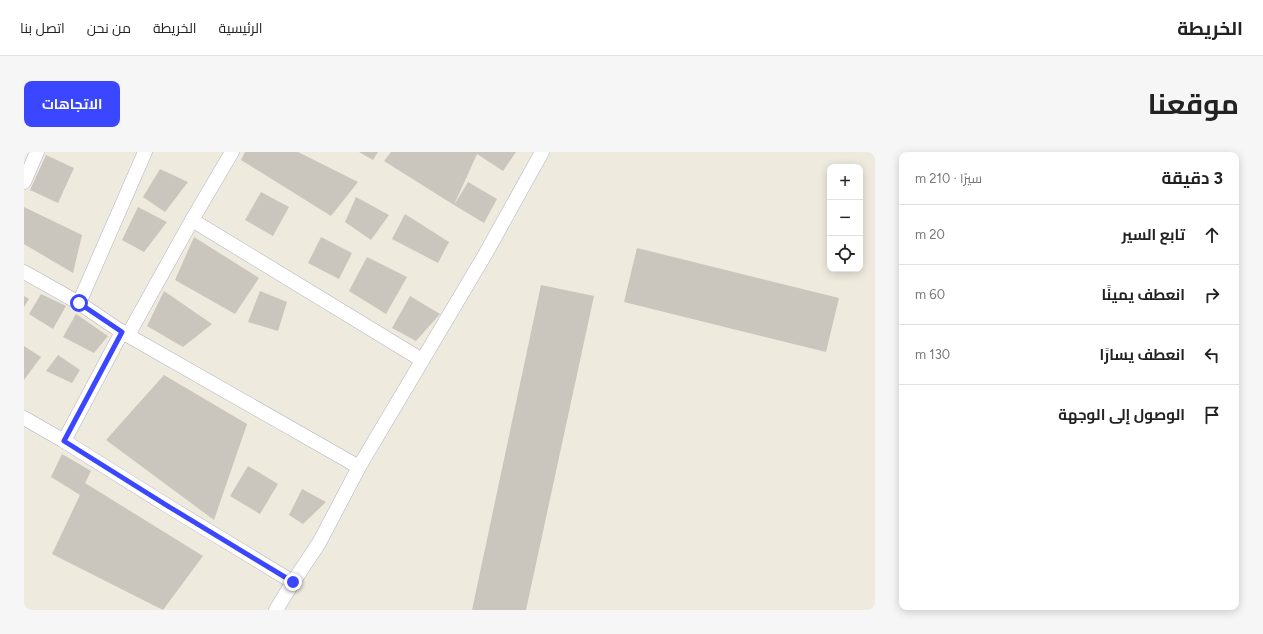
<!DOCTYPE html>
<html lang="ar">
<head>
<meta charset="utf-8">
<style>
	:root { --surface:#fff; --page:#f6f6f6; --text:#222; --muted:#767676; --line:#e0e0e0; --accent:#3b46ff }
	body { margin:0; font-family:Figtree,Cairo,sans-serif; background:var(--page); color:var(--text); direction:rtl }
	.controls { position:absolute; right:12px; top:12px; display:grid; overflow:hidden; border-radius:8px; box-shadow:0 2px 10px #0003 }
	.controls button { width:36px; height:36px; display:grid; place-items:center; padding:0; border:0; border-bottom:1px solid var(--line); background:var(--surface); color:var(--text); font:20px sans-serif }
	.stop { position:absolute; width:12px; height:12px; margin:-9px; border:3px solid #3b46ff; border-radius:50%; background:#fff }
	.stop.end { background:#3b46ff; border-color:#fff; box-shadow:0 1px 4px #0008 }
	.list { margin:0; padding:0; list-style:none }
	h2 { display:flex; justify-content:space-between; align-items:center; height:52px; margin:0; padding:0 16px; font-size:17px }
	h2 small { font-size:13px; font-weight:400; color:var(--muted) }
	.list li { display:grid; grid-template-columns:26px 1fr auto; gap:12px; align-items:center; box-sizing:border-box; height:60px; padding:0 16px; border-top:1px solid var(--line) }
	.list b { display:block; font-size:15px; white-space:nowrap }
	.list em { font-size:13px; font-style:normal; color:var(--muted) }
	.icon { flex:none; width:22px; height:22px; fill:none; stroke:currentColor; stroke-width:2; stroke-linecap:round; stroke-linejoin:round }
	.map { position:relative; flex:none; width:851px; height:458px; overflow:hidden; direction:ltr; border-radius:8px }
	header { display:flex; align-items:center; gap:24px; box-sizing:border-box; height:56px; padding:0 20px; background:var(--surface); border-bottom:1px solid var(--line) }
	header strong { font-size:19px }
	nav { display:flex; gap:22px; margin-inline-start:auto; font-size:14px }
	.intro { display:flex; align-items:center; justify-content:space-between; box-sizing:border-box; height:96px; padding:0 24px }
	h1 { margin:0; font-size:28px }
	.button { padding:10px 18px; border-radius:8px; background:var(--accent); color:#fff; font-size:14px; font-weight:700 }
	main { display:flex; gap:24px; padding:0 24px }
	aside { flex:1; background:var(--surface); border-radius:8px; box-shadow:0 2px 10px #0003 }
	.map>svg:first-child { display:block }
	.building { fill:#cac6bd }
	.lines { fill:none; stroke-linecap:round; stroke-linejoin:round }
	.minor-casing { stroke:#b2b2c1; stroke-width:15 }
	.minor { stroke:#fff; stroke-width:14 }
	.route { stroke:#3b46ff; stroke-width:5 }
</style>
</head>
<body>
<header>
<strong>الخريطة</strong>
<nav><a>الرئيسية</a><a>الخريطة</a><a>من نحن</a><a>اتصل بنا</a></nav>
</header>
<div class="intro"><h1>موقعنا</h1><a class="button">الاتجاهات</a></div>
<main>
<aside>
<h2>3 دقيقة<small>سيرًا · 210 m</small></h2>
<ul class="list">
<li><svg class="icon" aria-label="ahead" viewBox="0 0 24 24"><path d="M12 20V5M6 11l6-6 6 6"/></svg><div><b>تابع السير</b></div><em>20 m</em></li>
<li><svg class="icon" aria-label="right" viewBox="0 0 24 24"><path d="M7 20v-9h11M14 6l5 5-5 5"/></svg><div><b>انعطف يمينًا</b></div><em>60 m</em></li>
<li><svg class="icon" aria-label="left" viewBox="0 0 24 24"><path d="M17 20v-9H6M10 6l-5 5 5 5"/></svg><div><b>انعطف يسارًا</b></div><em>130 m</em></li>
<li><svg class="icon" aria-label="arrive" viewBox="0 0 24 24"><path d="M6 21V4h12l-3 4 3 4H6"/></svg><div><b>الوصول إلى الوجهة</b></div></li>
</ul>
</aside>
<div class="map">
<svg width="851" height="458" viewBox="0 0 851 458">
	<rect width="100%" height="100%" fill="#efeade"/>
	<!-- building -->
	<g class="building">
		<polygon points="221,0 274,0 334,30 307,64 217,8"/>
		<polygon points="335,0 354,0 349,8"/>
		<polygon points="367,0 492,0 479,19 453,2 430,53 360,9"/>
		<polygon points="22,3 50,16 34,51 6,38"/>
		<polygon points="136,17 164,30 141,60 119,45"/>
		<polygon points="444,30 473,47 460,71 430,53"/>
		<polygon points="237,40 265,55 249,84 221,68"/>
		<polygon points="332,45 365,63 347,88 321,70"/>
		<polygon points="0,55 58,83 49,121 0,92"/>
		<polygon points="114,55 143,70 120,100 98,88"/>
		<polygon points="381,62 425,90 414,111 368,87"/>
		<polygon points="170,85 235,126 211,162 151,128"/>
		<polygon points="297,85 328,101 315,127 284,111"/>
		<polygon points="613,96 815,146 802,200 600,150"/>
		<polygon points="343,105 383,125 362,162 325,139"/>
		<polygon points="517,133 570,144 502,458 448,458"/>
		<polygon points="140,139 188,172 159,195 123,174"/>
		<polygon points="236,139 263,150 254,179 224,170"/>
		<polygon points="17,142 42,154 29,177 5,162"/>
		<polygon points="0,144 5,147 0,155"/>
		<polygon points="386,144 416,162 392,189 368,176"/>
		<polygon points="52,162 84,184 70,201 39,185"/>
		<polygon points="0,194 17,205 0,228"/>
		<polygon points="34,203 56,218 48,231 22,219"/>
		<polygon points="140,223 223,272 190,368 82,288"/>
		<polygon points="38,302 67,319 61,331 179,404 139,458 28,402 56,343 27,325"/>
		<polygon points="224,314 254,332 236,362 206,344"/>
		<polygon points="278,337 302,350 279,372 265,363"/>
	</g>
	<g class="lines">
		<!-- minor casing -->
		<g class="minor-casing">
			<g id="minor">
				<polyline points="0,30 13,0"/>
				<polyline points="168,68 398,208"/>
				<polyline points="0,120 55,151 98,180 335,315"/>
				<polyline points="55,151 121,0"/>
				<polyline points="104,183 168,68 208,0"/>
				<polyline points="0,266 40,289 147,356 269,430"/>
				<polyline points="40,289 98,180"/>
				<polyline points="252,458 269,430 295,391 335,315 462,101 518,0"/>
			</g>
		</g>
		<!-- minor -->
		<use href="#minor" class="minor"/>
	</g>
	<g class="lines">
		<!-- route -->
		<polyline class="route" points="55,151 98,180 40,289 147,356 269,430"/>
	</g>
</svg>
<div class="controls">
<button>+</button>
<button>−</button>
<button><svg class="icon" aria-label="locate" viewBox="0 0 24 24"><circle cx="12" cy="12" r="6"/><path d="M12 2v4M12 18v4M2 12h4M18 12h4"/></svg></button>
</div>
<div class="stop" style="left:55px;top:151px"></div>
<div class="stop end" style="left:269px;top:430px"></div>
</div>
</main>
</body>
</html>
